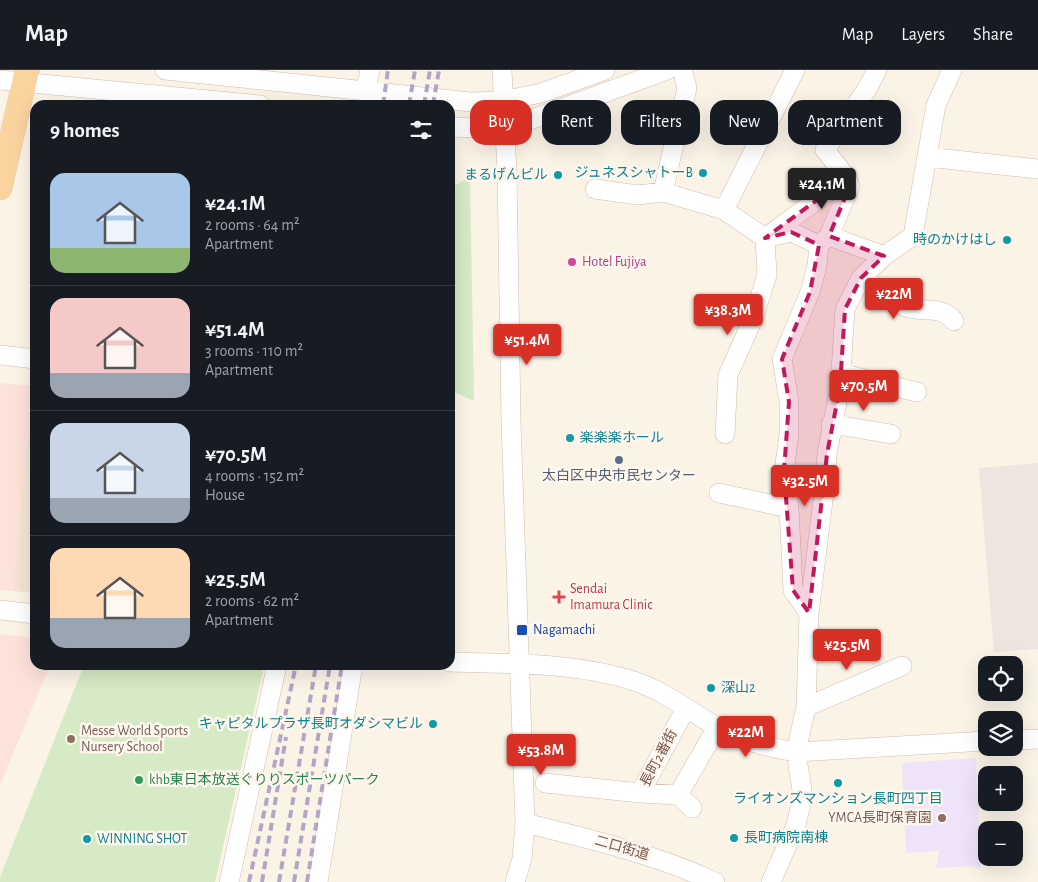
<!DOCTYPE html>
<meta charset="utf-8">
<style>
body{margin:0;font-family:"Alegreya Sans","Noto Sans JP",sans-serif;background:#242831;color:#f1f3f6;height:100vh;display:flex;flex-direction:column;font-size:19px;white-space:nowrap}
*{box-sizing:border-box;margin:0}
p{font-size:16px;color:#9ea1a6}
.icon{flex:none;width:28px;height:28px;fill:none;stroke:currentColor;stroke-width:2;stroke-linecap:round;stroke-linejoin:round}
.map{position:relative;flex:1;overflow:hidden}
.drawer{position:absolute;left:30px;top:30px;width:425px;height:570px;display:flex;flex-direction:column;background:#171b24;border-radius:15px;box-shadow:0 5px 20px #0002}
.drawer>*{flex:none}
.guide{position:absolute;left:470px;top:30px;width:475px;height:45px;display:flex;gap:10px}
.controls{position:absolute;left:978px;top:586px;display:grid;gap:10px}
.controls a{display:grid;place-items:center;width:45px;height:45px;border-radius:10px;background:#171b24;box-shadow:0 5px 20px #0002;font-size:25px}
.price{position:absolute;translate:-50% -42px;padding:0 11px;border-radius:5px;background:#d93025;color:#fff;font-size:16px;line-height:32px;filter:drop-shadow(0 1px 2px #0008)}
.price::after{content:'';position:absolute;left:50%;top:30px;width:15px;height:11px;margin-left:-8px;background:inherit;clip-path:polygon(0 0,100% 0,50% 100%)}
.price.current{background:#222;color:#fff}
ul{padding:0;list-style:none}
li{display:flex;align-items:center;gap:15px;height:125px;padding:0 20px}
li+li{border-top:1px solid #363941}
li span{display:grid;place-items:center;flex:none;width:140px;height:100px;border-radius:15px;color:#555}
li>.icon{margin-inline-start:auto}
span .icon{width:60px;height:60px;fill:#fffc;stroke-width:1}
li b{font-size:21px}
h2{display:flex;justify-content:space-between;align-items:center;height:60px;padding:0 20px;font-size:21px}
.tag{padding:0 18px;border-radius:15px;background:#171b24;box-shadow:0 5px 20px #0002;font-size:18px;line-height:45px}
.tag.current{background:#d93025;color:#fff}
header{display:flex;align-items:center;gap:30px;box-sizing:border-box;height:70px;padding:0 25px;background:#171b24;border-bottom:1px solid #363941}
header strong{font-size:24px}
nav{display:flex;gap:28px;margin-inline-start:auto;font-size:18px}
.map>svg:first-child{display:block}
.residential{fill:#f4e4d5}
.commercial{fill:#fde2da}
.industrial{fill:#ede5e0}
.education{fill:#efe3f9}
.green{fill:#d6eac5}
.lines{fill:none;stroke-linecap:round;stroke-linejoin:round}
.minor-casing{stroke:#d0bcaf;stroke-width:20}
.major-casing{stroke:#dbd3d0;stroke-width:25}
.minor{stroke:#fff;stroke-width:19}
.major{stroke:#fbd39f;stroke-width:24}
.rail{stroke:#b5a4c7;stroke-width:4;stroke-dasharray:8 5;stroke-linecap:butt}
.marked{fill:#c2185b;fill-opacity:0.2;stroke:#c2185b;stroke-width:4;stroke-dasharray:10 6;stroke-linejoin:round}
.culture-dot{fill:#0f9aa8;stroke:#fff7ed;stroke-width:2}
.hotel-dot{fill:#d1479c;stroke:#fff7ed;stroke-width:2}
.service-dot{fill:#5c6f8a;stroke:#fff7ed;stroke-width:2}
.health-dot{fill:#e0444e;stroke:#fff7ed;stroke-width:2}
.transit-dot{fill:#1a4fb4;stroke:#fff7ed;stroke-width:2}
.education-dot{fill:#8d6e63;stroke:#fff7ed;stroke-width:2}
.leisure-dot{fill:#2e9e5b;stroke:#fff7ed;stroke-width:2}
.labels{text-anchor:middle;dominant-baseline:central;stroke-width:5;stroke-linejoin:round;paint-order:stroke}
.culture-label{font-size:14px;fill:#0d838f;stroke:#fff7ed;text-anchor:end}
.hotel-label{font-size:14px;fill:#b23c85;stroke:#fff7ed;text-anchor:start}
.service-label{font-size:14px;fill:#4e5e75;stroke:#fff7ed}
.health-label{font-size:14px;fill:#be3a42;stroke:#fff7ed;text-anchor:start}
.transit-label{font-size:14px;fill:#164399;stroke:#fff7ed;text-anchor:start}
.education-label{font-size:14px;fill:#785e54;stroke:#fff7ed;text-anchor:start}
.street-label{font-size:14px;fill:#76574b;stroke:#fff7ed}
.leisure-label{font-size:14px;fill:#27864d;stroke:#fff7ed;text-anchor:start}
</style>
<header>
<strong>Map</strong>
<nav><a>Map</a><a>Layers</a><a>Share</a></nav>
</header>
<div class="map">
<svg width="1038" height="812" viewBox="0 0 1038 812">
<rect width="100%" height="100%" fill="#fcf3e7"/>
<path class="residential" d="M32,316h3v207l-22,-2z"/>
<path class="commercial" d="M0,313l32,3 -19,205 -13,-1z
M0,564l35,4v27h15l-50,120z"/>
<path class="industrial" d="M1038,393v186l-44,3 -15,-184z"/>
<path class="education" d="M976,688l5,111 -10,-3 -35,2 3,-17 -33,2 -4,-90z"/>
<path class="green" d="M470,107l4,224 -24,-11v-202z
M84,595h174l5,6 -48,211h-215v-5z"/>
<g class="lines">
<g class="minor-casing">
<path id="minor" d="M165,0l306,32 32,-1 38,-8 64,-23
M502,0l5,103 4,248 14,402 -3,36 -7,23
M0,10l260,25
M366,19l4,-19
M450,57l55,2 162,-59
M927,87l111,12
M595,119l43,6 25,-3 61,18 41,28 26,-6 28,13
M663,122l24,-104 -5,-18
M724,140l71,-140
M829,166l55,20
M861,208c15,8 27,21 42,28 17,8 39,-2 51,15
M0,285l35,4
M840,303l77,19
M831,354l60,10
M725,364l3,-59 25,-56 14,-44 -2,-37 82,-60 -22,-28 42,-61 10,-19
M719,423l70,15
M0,540l35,4
M809,543l-16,-23 -4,-82 -5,-37 5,-36v-33l-7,-43 28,-67 7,-26 2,-21 10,-9 21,-50 -3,-8
M450,592c61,2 125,0 184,19 33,11 60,34 90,50 22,11 47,17 72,21l190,-11
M806,637l96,-41
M1014,670l24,-1
M545,713l95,10 40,-74
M640,723l38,2 33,-57
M678,725l14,13
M525,753c65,16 129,31 190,59
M229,812l48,-217
M318,812l35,-217
M771,812l25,-57 5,-21 1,-14 -6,-38 10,-45 3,-94 16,-129 2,-30 13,-67 5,-78 16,-31 23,-22 29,-20 23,-131 16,-35"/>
</g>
<g class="major-casing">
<path id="major" d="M0,118l27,-118"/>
</g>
<use href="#minor" class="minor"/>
<use href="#major" class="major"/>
<path class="rail" d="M383,35l5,-35
M409,35l6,-35
M424,35l6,-35
M433,35l6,-35
M249,812l47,-217
M262,812l24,-145
M279,812l37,-217
M294,812l36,-217
M307,812l35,-217"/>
</g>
<path class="marked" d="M847,108l3,8 -21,50 55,20 -23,22 -16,31 -5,78 -13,67 -18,159 -16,-23 -9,-119 5,-69 -7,-43 28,-67 9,-47 -28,-13 -26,6z"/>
<g class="culture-dot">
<circle cx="703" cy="103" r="5"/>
<circle cx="558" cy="105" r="5"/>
<circle cx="1007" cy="170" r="5"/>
<circle cx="570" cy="368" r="5"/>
<circle cx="711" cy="618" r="5"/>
<circle cx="433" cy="654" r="5"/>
<circle cx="838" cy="713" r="5"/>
<circle cx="734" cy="768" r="5"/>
<circle cx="87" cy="769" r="5"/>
</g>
<circle class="hotel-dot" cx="572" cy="192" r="5"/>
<circle class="service-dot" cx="619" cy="390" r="5"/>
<path class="health-dot" d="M556.5 519.5h5v5h5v5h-5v5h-5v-5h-5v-5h5z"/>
<rect class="transit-dot" x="516" y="554" width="12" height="12" rx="2.5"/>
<g class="education-dot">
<circle cx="71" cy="669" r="5"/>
<circle cx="942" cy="748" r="5"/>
</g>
<circle class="leisure-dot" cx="139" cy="710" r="5"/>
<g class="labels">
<g class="culture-label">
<text x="693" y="103">ジュネスシャトーB</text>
<text x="548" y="105">まるげんビル</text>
<text x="997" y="170">時のかけはし</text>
<text x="580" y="368" text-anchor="start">楽楽楽ホール</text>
<text x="721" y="618" text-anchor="start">深山2</text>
<text x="423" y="654">キャピタルプラザ長町オダシマビル</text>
<text x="838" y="729" text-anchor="middle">ライオンズマンション長町四丁目</text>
<text x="744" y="768" text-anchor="start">長町病院南棟</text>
<text x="97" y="769" text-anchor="start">WINNING SHOT</text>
</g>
<g class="hotel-label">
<text x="582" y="192">Hotel Fujiya</text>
</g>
<g class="service-label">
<text x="619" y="406">太白区中央市民センター</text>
</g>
<g class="health-label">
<text x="570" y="519">Sendai<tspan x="570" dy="16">Imamura Clinic</tspan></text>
</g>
<g class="transit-label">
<text x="533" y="560">Nagamachi</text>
</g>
<g class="education-label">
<text x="81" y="661">Messe World Sports<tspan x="81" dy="16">Nursery School</tspan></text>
<text x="932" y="748" text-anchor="end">YMCA長町保育園</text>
</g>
<g class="street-label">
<text transform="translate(659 688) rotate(-62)">長町2番街</text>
<text transform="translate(622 778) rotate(16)">二口街道</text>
</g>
<g class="leisure-label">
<text x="149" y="710">khb東日本放送ぐりりスポーツパーク</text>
</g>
</g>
</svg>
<div class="controls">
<a><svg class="icon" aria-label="locate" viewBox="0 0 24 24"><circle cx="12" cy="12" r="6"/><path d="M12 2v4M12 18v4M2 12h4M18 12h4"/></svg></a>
<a><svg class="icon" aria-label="layers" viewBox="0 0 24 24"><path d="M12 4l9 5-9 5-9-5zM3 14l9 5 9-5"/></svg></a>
<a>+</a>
<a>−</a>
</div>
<b class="price current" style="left:822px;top:140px">¥24.1M</b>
<b class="price" style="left:894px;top:250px">¥22M</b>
<b class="price" style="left:728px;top:266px">¥38.3M</b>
<b class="price" style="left:527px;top:296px">¥51.4M</b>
<b class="price" style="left:864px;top:342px">¥70.5M</b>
<b class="price" style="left:805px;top:437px">¥32.5M</b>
<b class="price" style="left:847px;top:601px">¥25.5M</b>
<b class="price" style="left:746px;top:688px">¥22M</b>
<b class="price" style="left:541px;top:706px">¥53.8M</b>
<div class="guide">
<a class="tag current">Buy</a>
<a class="tag">Rent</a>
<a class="tag">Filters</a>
<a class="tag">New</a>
<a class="tag">Apartment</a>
</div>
<section class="drawer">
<h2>9 homes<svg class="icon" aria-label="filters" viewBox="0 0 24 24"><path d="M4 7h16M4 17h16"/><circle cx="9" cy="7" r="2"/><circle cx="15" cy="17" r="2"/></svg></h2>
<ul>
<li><span style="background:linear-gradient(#a9c7e8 75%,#8fb573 0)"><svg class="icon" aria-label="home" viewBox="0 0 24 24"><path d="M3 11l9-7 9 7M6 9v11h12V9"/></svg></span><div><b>¥24.1M</b><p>2 rooms · 64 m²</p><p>Apartment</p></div></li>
<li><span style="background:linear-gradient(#f6c9c9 75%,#9aa5b1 0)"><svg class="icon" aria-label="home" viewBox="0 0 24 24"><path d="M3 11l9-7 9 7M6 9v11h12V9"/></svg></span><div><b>¥51.4M</b><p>3 rooms · 110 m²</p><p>Apartment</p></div></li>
<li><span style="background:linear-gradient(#c9d6e8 75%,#9aa5b1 0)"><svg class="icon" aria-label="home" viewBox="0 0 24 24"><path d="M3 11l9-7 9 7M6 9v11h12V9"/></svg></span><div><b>¥70.5M</b><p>4 rooms · 152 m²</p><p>House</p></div></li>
<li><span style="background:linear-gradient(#ffd9b3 70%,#9aa5b1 0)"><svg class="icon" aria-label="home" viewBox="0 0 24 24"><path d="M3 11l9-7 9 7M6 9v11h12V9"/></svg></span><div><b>¥25.5M</b><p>2 rooms · 62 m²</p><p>Apartment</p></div></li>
</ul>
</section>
</div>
